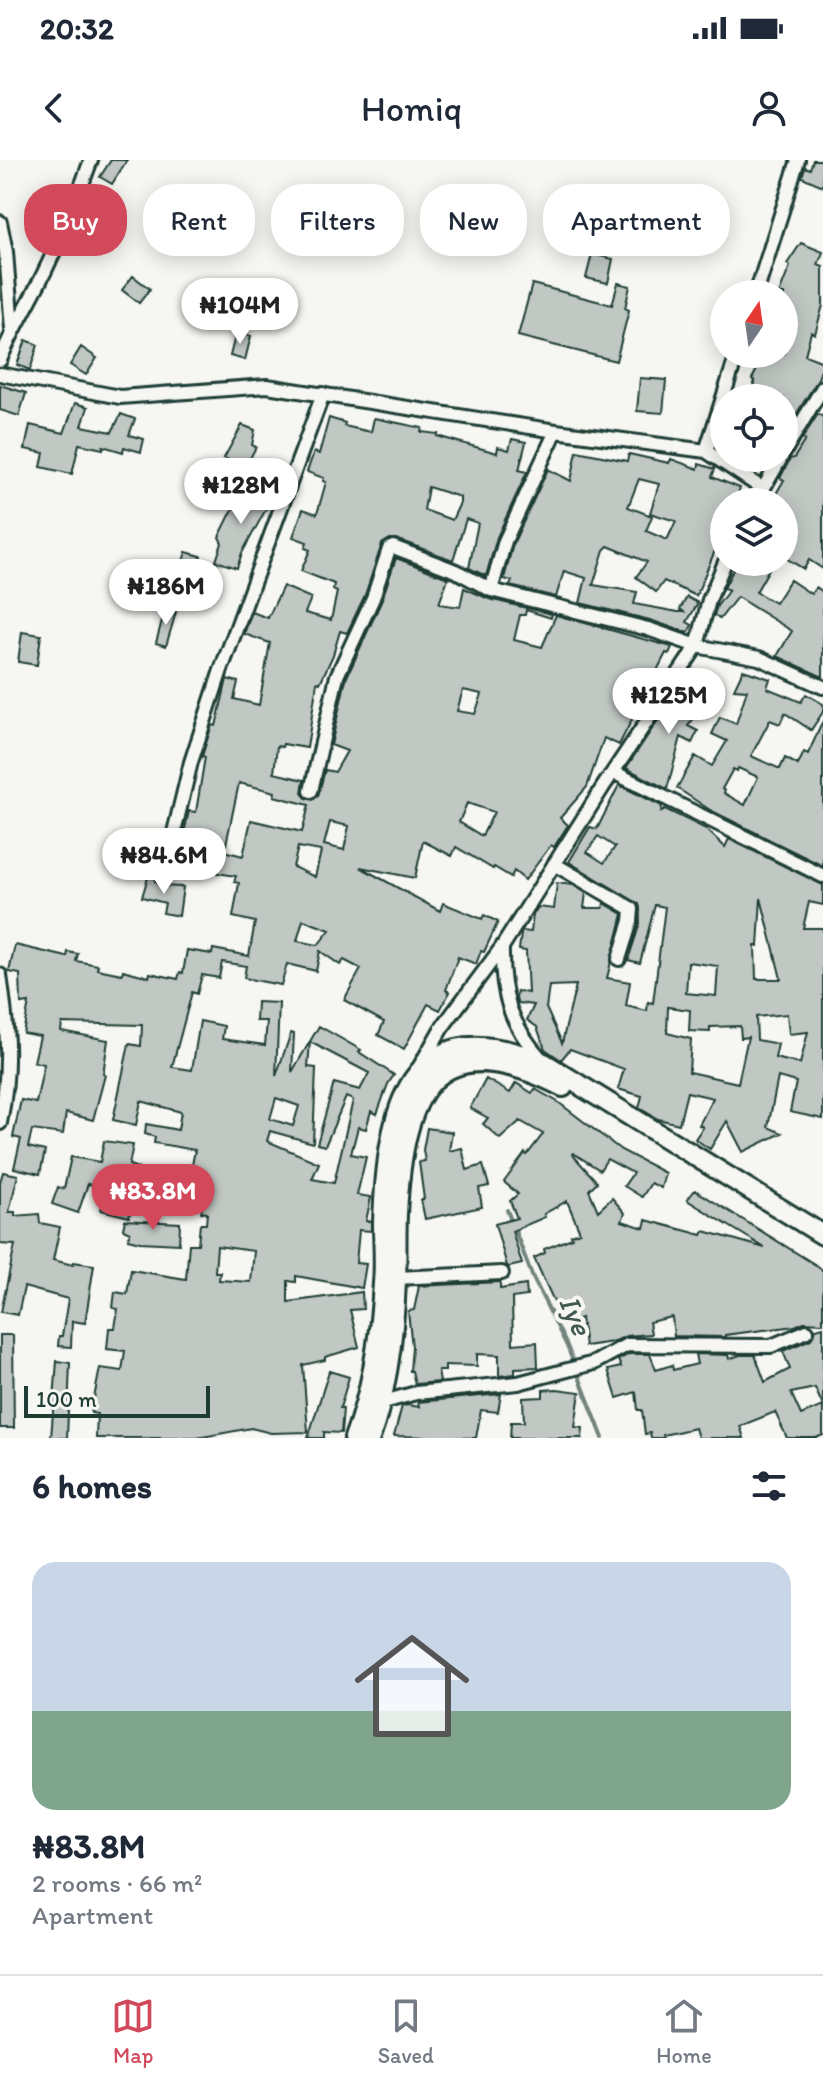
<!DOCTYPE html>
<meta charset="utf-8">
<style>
body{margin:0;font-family:Itim,sans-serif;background:#f6f6f7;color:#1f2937;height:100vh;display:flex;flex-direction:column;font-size:30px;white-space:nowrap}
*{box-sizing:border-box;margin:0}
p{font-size:26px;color:#747a83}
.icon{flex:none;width:44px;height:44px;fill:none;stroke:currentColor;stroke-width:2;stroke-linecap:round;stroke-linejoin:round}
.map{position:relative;height:1278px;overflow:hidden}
.side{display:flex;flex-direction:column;background:#fff;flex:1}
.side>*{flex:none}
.banner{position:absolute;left:24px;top:24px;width:776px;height:72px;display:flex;gap:16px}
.needle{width:52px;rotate:13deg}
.buttons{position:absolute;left:710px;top:120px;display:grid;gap:16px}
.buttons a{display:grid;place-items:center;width:88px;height:88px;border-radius:50%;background:#fff;box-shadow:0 4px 20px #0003;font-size:40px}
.scale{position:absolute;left:24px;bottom:20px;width:186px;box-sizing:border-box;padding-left:8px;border:4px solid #1f3d34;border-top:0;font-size:22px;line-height:28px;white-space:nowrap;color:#1f3d34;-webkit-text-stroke:6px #f6f6f2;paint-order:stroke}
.price{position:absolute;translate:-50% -68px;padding:0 18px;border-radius:28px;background:#fff;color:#222;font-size:26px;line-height:52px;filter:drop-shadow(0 2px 4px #0008)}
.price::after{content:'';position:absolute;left:50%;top:48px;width:24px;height:18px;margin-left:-12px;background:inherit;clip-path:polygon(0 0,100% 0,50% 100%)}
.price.selected{background:#d1495b;color:#fff}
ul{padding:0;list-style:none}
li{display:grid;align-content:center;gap:16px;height:424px;padding:0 32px}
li+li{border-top:2px solid #e0e1e3}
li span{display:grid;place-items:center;height:248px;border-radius:24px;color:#555}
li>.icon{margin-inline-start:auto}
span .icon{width:144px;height:144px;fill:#fffc;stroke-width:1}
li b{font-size:34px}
h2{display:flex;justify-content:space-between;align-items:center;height:96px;padding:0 32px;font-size:34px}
.tag{padding:0 28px;border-radius:32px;background:#fff;box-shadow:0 4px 20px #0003;font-size:28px;line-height:72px}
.tag.selected{background:#d1495b;color:#fff}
.status{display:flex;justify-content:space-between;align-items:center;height:56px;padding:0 40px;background:#fff;direction:ltr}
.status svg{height:22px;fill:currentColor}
header{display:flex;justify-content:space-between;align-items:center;height:104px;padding:0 32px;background:#fff;font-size:36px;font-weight:600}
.tab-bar{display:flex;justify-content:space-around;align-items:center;height:112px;border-top:2px solid #e0e1e3;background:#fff;font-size:22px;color:#747a83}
.tab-bar a{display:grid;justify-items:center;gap:4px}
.tab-bar .selected{color:#d1495b}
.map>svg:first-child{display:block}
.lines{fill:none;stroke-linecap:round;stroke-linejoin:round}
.stream{stroke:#72847d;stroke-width:4}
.building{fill:#c1c8c3;stroke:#1f3d34;stroke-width:2;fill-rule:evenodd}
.minor-casing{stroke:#1f3d34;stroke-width:18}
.highway-casing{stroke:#1f3d34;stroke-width:24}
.minor{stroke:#f6f6f2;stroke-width:12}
.highway{stroke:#f6f6f2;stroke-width:18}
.labels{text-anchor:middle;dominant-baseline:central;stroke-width:8;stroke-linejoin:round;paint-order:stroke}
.water-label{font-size:30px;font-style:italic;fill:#425a52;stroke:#f6f6f2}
</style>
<div class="status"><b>20:32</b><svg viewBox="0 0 49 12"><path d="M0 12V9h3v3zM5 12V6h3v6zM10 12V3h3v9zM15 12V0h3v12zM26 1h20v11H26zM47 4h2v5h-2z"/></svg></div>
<header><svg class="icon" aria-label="back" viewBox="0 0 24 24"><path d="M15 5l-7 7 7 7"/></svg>Homiq<svg class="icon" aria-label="person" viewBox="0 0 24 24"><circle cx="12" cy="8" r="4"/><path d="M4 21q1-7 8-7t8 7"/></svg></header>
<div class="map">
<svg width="823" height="1278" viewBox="0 0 823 1278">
<rect width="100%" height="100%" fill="#f6f6f2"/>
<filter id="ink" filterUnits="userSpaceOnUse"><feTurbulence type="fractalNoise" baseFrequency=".0125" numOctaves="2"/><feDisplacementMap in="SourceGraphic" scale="16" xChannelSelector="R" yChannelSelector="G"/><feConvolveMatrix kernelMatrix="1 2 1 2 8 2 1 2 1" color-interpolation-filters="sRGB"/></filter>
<g filter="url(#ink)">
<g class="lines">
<path class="stream" d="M507,1050l26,68 34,68 36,92"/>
</g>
<path class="building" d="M111,0h16l-15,24 -12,-7z
M813,0h10v26l-21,-9 3,-10 5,2z
M484,36l24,4 -3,13 -4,-1 -3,14 -12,-2 3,-16 -7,-1z
M801,83l22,9 -5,13 5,2v38l-8,29 -4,-2 -6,23 18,7v3l-6,16 -30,48 -3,-3v-28h-36l7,-17 -3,-2 13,-25h19l9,-38 -9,-3v-19h-5l11,-28 -3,-2z
M592,94l21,5 -5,24 -22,-5z
M133,116l17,13 -11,14 -17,-13z
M241,120l12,4 -16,42 -12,-5z
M618,123l12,3 -5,22 4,2 -13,51 -98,-25 14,-52 80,21z
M236,172l15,4 -6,24 -15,-4z
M26,180l12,5 -8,25 -13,-5z
M81,187l16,11 -11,17 -16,-10z
M640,218l26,2 -3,33 -26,-2z
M0,225l26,8 -7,23 -19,-6z
M75,243l13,4 -6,19 30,6 9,-18 14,5 -6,16 15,4 -3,13 -17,-5 -1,5 -20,-6v3l-24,-5 -7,30 -31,-7 3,-14 -19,-4 5,-24 34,8z
M818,254l5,3v152l-14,-9 -5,9 -20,-12v-55l-11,-3 11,-19 -4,-2 10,-19 4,-1 11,-18 -3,-1z
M329,258l16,5 -1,3 27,6 3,-14 48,10 -1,4 17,2 -1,2 60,17 1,-6 11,3 3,-11 14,3 -7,28 8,2 -30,65 -11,39 -17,-8 9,-45 -12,-4 -13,41 -57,-21h-6l-8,5 -17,51 -18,38 -7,-2 -7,24 -13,28 -3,-1 -10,66 -24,-4 -1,3 -5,-1 -3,27 30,7 -2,13 4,5 7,2 5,-4 7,-26 10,2 12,-21 -16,-6 15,-66 35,-77 15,-44 52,20 -9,26 21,3 4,-19 25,11 63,15 -1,4 -25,-8 -1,5h-5l-6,25 28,7 14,-32 116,32 -3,7 -3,-1 -47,92 -15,-7 -17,49 -27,31 8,7 -14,22 -3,-2 -26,35 -11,-9 -3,6 -17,-10 -1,2 -37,-22 -4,9 -29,-15 -8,37 -55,-11 80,44 3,-8 39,16 2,-4 14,7 -14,30 -3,-1 -5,13 -18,-7 -12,33 4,2 -10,18 -12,-6 -24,45 -26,-14 6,-13 -40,-22 17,-31 -17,-9 -4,5 -20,-14 -4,20 -29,-7 -6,21 -37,-7 2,-12 -24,-4 -3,16 -17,-3 -5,19 -5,-2 -20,75 20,3 8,-49 24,5 -2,13 43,6 2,-24h-11l1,-19 22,1 -3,73 15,-43 3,1 -2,38 27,-46 42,24 -2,2 35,23 -6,9 -11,30 -6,-3 -5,18 -8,-2 -7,27 15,3 -9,38 14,2 -5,24h5v10l-12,-1 -3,33 10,1 -4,24 -66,-12v6l-8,-1v21l74,-10 1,17 -13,1 9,37 -34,10v3l-22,5 5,67 -37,1 -20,-5 -54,10h-101l1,-24 -6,-1 9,-45 22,3 3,-20 -18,-2 2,-21h6l3,-19 -5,-1 2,-16 12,2 4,-24 55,9 3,-35h9l2,-20h6l1,-11 -6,-1 1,-4 -21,-4v5l-48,-9 -4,17 -28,-7 5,-22 -18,-4 -10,29 -26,-9 6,-17 6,2 7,-32 29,5 4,-21 29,4 -4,20 9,3 -1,8 51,9 7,-35 -41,-7 1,-6 -10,-3 1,-10 32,6 3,-18 -40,-11 -5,24 -23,-5 16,-76 12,2 1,-21 -80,-2 -1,8 47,9 -5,34 2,1 -12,45 -27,-7 -3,21 -31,-4 -4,17 17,4 -5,23 -26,-6 7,-29 -8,-2 8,-37 15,3 8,-39 -10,-2 6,-26 -17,-3 6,-30 -8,1 -1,-30 -11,-2 6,-27 52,12 1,-5 10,2 -2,7 22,4 -1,4 25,5 1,-4 26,7 1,-4 28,6 2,-7 3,1 4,-23 25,4 1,-5 36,7 6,-34 -22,-5 6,-34 -5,-1 2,-6 -19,-3 3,-23 23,6 8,-36 51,12 7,-27 -35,-9 1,-4 -36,-9 -14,66 -43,-7 7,-31 7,1 9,-55 -3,-1 10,-31 4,1 11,-47 11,3 -4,17 25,6 11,-62 -26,-9 8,-22 16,6 15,-32 28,12 -6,15 26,7 6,-28 -4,-2 1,-6 -33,-13 9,-21 -5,-2 2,-6 -14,-5 10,-28 14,5 9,-32 -3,-1 1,-3 -17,-6 7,-20 5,2zM428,327l32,10v6l-8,17 -28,-10zM463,530l19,4 -7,20 -18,-3zM467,643l27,9 -12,24 -23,-14zM330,662l19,4 -5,24 -20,-5zM298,687l23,4 -6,26 -22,-10zM303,760l27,10 -12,15 -21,-4zM310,882l59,31 -9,17 -26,-7 -17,61 8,2 21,-49 7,3 -19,83 -22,-4 7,-16 -52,-22 3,-10 43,12 3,-75 -8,-1zM276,938l23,8 -6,20 -23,-7zM217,1086l37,5 -3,31 -32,-2 1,-8h-5z
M242,265l13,5 -3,15 4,2 -11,21 -21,-10z
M577,291l50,10 2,-7 40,9 2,-4 27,10 1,-5 16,5 -3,8 28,11 -5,14h-11v27l-28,67 -32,-15 -8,11 -20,-15 11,-15 -39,-16 -4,4 -11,35 44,7 -3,12 44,8h6l-4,-3 7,-12 11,6 -11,19 5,3 -4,8 -38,-13 -70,-17 6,-25 -22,-7 -8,26 -46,-11 2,-5 -8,-2 9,-35 35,-75 23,12zM639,319l20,5 -9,29 26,8 -9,19 -21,-9 6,-15 -24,-9z
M244,327l27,13 -29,53 -5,15 -21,-7 6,-18 -3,-6z
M186,392l15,4 -10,26 -13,-4z
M737,402h36l-17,30 19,11 15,-23 21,14 5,-7 7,5v85l-46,-21 15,-25 -55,-34 -17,22 -6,-4 3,-9 12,-16 -5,-2z
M165,449l11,3 -10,34 -10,-3z
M22,472l19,3 -4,30 -19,-3z
M743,510l27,9 -3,9 34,14 5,-8 17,10v8l-12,18 -26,-17 -5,11 -10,-4 -19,36 29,13 5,-11 13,7 6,-13 4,2 15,-33v145l-113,-56 -33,-22 18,-32 17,10 15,-25 -15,-7 8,-17 16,7 11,-34 -13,-1zM738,608l20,9 -13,28 -21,-12 1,-2 -3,-2 11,-20 4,2z
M690,521l21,15 -23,30 10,5 -6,12 -11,-6 -14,52 -41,-21 53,-79 4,5z
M619,625l43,21 -1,6 4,-3 41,20 19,18 4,-8 94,46v20l-14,-3 -6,26h20v191l-33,-7 6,-30 -18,-5 -10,50 14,6 -39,19 -16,-31 -17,28 -15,-10 8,-12 -4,-2 14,-27 -26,-6 -8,32 -21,-5 -19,-11 3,-12 -24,-7 6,-20 -54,-20 -9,11 -16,-11 -8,-22 -10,-7 7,-15 -16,-2 -2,-5 1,-7 11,2 -2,-42 -7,-1 2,-16 1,-3 9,1 2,-17 5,-8 16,2 3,-26 16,2 13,8 -2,15h19l1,-5 19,11 -16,64 23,4 -4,24 21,5 1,-9 5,1 12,-96 -10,-2 -15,58 -12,-3 12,-37 -1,-19 -70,-42 21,-35 7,2zM598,676l17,11 -11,16 -17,-11zM761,738l12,48 8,33h-25l-1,-33h3zM688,802l30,4 -2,30 -30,-3zM576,825l-14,58 -16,-35 3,-22zM668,847l22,3 -1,21 21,1v-5l30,-1 1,12 7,-1 -10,46 -49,-11 2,-33 -24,-6zM787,854l2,20 19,-2 -8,32 -25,-6 3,-14 -21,-4 -1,-23z
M149,714l5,1 1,6 5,5 23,1 -4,29 -16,-3 2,-10 -23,-6z
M486,919l24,14 6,-10 16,10 3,-4 23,13 63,48 44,23 -4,15 -10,-5 -9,14 -18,-11 9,-13 -26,-14 -7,11 -27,-17 -1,1 25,28 -8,8 9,21 14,-13 13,15 -3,8 22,7 2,-8 56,15 2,-4 61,17 -78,-48 8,-10 124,77 4,4v52l-19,-1 -9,4 -70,9v2l-51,-1 -2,-19 -23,5 2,12 -25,2 -13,6 -28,4 -4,-28 -10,4 -5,-17 -9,3 -23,-50 11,-5 -1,-4 28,-11 -1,-3 9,-3 -13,-31 -23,13 1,3 -33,14 10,33 -13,3 -2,-1 -12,-42 22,-6 -7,-17 8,-7 -14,-12 21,-29 2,2 16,-21 -23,-13 -20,18 -17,-15 5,-6 -18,-10z
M427,968l25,4 -3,19 13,-3 5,22 16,-5 6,21 -10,2 3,19 -57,12 -4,-19 3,-1 -5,-37 6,-1 -2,-11z
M3,1012l15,3 -9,37h6v4l24,-2 1,9 20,4 -7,33 20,5v-3l21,3 -9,58 -13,-2 -1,26 -13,-1 1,-10h3l6,-37 -44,-12 -6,28 -17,-3 14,-67 -15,-1v-62z
M125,1060l55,3 -1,21 -39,-2 -12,-3 2,-7 -7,-3z
M500,1122v7l26,-4 1,11 -15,2 1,46 24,-2 1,25 -23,1v6l-16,2v-21l-22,-1v12l-32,-1v6h-7l2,11 -25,2 -3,-13h-2l2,-24 -4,-36 6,-1 5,-24z
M823,1167v108l-7,3h-29l-12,-26 -35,14 4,12h-46l-3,-10 -32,7 1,3h-13l-1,-5 -5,1 -3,-24h-4l-2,-18 -19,6 -9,-28 13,-3 -3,-7 11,-6h21l6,16 16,-5 1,5 24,-6 -2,-10 33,1 1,4 11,-4h15l10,27 25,-13 -7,-18 28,-12 5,-10zM815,1228l8,18 -22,9 -10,-22z
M0,1175h13l1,93h-14z
M57,1201l13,2 -3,75h-16z
M329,1211l20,6 -9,31h3l-2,25 -17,-1v6h-16z
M557,1229l23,3 -5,35 8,1 -1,10h-72l1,-16h13l-1,-24 20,-1v-7z
M501,1234l-3,18 -17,-2 -5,28 -82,-2 8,-30 6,-1 11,2 -1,-5z"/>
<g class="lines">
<g class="minor-casing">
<path id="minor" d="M0,62l6,30 6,77
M756,134l42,-134
M0,200c9,-22 20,-41 31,-62 24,-44 43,-91 60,-138
M0,214l120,23 147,-11 289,45 150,20 57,38 -7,13
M706,291l31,-97
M784,292l39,-65
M763,329l18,-31
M491,430l14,-49 51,-110
M613,612l210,104
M311,631l26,-115 36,-78 16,-49 4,-2 63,24 35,19 157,39 49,17 62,12 64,29
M554,704l78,45 -1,12 -12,38
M163,718l28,-116 30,-92 102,-276
M502,787c-1,47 8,78 40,113
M0,815c8,56 11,92 0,148
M420,906l21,-37 61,-82 101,-160 94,-141 12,-46 16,-38
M396,1118l106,-5
M380,1243l36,-10 102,-10 76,-20 33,-18 144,1 36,-15"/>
</g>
<g class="highway-casing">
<path id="highway" d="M354,1278c19,-50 26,-102 29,-155 2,-20 0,-41 0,-61 4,-110 23,-217 161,-159l279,172
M370,1278c18,-50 24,-105 26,-157 1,-22 0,-45 1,-67 6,-121 36,-193 166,-127"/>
</g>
<use href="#minor" class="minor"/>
<use href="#highway" class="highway"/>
</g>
</g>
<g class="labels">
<g class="water-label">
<text transform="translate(576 1155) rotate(67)">Iye</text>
</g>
</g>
</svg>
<div class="buttons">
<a><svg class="needle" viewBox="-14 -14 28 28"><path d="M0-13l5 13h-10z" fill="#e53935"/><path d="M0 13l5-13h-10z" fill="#747a83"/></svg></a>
<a><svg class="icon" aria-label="locate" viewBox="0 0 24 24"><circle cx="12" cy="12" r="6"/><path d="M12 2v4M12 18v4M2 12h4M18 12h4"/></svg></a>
<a><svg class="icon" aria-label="layers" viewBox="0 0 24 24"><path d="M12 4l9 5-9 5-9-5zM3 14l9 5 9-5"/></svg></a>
</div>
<div class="scale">100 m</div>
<b class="price" style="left:240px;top:186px">₦104M</b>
<b class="price" style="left:241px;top:366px">₦128M</b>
<b class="price" style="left:166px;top:467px">₦186M</b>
<b class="price" style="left:669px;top:576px">₦125M</b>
<b class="price" style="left:164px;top:736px">₦84.6M</b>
<b class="price selected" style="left:153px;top:1072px">₦83.8M</b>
<div class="banner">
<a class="tag selected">Buy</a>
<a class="tag">Rent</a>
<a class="tag">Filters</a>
<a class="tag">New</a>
<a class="tag">Apartment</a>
</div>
</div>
<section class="side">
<h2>6 homes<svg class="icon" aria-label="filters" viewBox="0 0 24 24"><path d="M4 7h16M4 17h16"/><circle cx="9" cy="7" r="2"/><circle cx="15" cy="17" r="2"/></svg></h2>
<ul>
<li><span style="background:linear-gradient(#c9d6e8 60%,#7fa58c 0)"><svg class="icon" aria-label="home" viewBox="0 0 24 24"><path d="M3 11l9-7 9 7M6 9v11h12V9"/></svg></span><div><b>₦83.8M</b><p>2 rooms · 66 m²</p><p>Apartment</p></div></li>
</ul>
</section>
<nav class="tab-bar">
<a class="selected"><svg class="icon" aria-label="map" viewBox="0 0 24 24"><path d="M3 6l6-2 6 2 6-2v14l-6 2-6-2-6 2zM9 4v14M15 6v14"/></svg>Map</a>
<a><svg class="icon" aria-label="saved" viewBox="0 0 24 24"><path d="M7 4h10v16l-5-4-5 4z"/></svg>Saved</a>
<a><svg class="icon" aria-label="home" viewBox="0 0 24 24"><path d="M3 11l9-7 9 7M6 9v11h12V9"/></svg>Home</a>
</nav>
